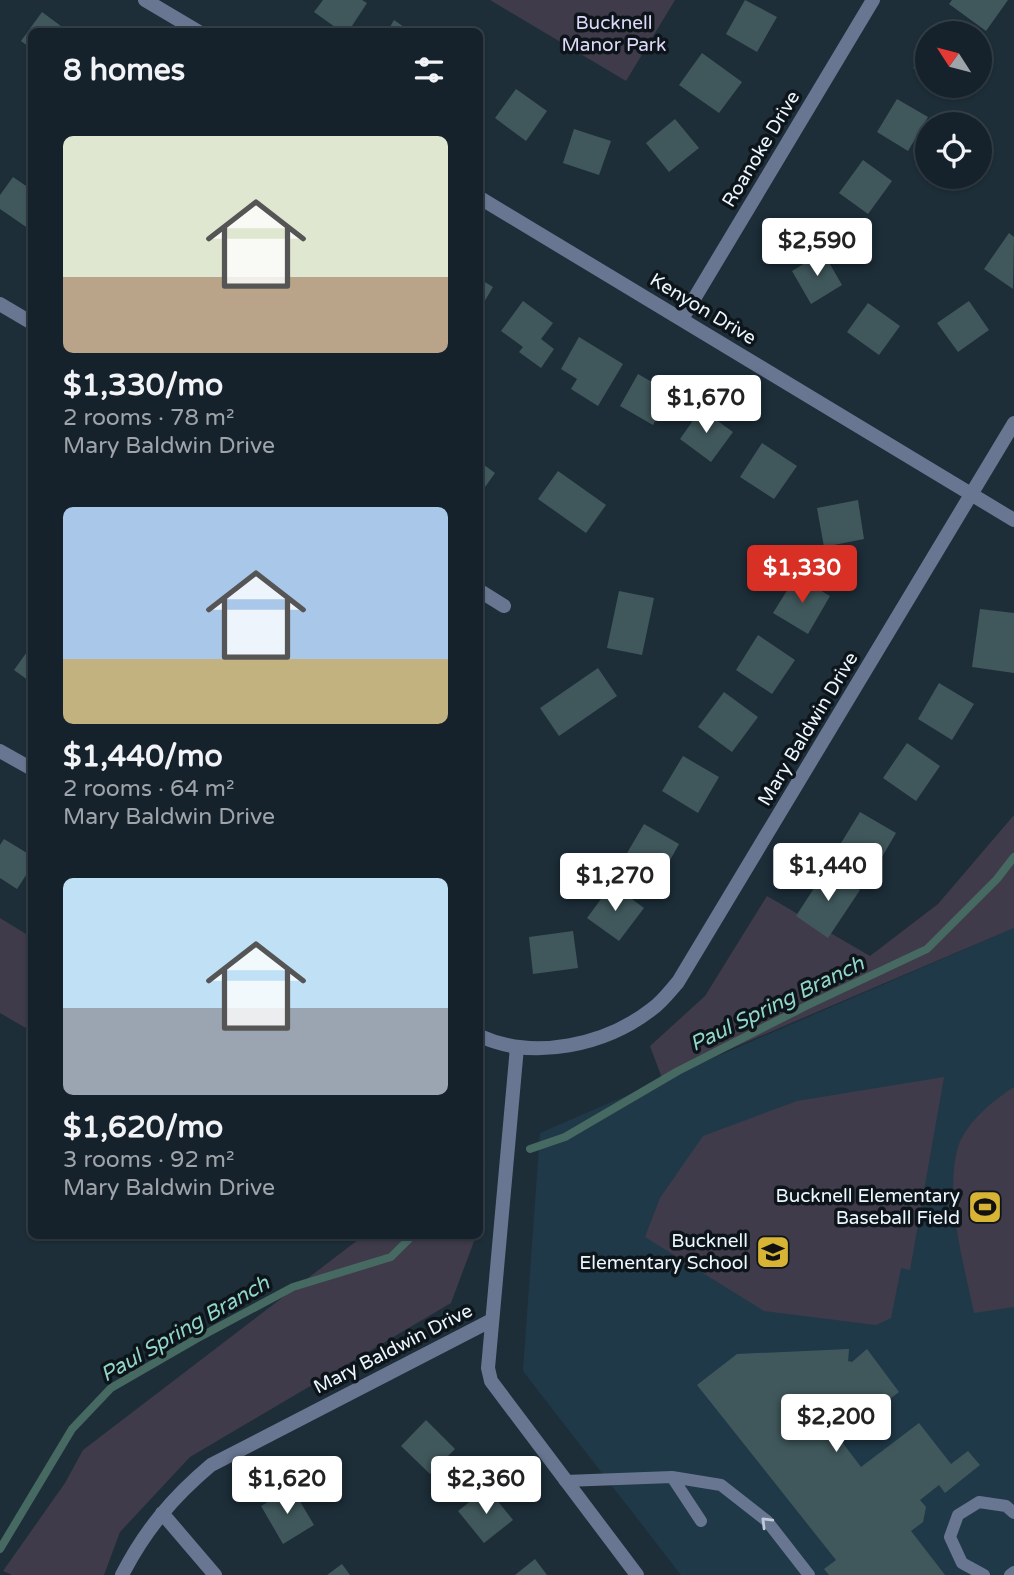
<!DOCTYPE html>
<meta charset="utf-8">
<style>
body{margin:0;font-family:"Varela Round",sans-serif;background:#1f2a33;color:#f1f3f6;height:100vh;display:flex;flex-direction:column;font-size:26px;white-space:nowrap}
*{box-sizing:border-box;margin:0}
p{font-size:23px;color:#9ea4a9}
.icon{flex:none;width:38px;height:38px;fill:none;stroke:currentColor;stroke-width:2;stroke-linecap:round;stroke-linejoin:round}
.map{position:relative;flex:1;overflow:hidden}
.drawer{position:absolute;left:28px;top:28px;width:455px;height:1211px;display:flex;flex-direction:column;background:#16222b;border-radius:10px;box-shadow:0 2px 5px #0004,0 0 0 2px #353f47}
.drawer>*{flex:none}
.needle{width:46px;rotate:306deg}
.buttons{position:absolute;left:915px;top:21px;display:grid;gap:14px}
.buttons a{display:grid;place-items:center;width:77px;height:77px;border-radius:50%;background:#16222b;box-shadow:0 2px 5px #0004,0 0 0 2px #353f47;font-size:35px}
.price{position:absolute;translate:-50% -60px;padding:0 16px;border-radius:7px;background:#fff;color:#222;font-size:23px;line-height:46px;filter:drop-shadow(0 2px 4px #0008)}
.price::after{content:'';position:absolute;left:50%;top:42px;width:21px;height:16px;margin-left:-10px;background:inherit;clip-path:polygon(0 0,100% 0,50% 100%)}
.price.current{background:#d93025;color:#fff}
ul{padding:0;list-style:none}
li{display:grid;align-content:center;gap:14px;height:371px;padding:0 35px}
li span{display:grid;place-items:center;height:217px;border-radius:10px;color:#555}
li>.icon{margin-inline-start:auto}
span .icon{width:126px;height:126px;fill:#fffc;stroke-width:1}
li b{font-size:30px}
h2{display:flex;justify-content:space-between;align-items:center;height:84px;padding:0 35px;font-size:30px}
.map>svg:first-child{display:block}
.built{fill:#203948}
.green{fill:#3f3b4a}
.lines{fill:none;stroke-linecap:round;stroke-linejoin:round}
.stream{stroke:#466a62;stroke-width:8}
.building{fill:#40585c}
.lane{stroke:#697692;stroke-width:12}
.street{stroke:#697692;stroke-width:14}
.oneway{stroke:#bec9d8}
.labels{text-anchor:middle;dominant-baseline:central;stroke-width:7;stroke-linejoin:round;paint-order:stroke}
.park-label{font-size:19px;fill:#dfd9f9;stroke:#0e151a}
.street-label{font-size:19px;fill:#ebf6fe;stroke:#0e151a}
.poi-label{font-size:19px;fill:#ebf6fe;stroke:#0e151a;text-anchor:end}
.water-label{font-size:21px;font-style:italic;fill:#92d7c9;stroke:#0e151a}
</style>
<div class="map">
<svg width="1014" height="1575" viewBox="0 0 1014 1575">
<rect width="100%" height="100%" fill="#1d2e39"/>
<path class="built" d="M1014,928v647h-333l-158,-204 17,-238z"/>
<path class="green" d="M490,0h185l-49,81z
M1014,815v113l-352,150 -12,-32 55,-50 62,-100 103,60 68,-52z
M0,918l31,19v94l-31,-18z
M944,1077l-34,193 -9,-2 -10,50 -15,7 -112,-14 -119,-74 15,-39 43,-62 94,-35z
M1014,1087v220l-40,6c-10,-49 -29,-113 -17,-162 6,-26 35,-50 57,-64z
M480,1101l5,8 -5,116z
M363,1236h113l-25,67 -261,154 -70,75 -16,43h-92l-9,-4 62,-88 18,-33z"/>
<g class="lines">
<path class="stream" d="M530,1149l35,-12 113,-66 128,-65 121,-57 70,-70 17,-22
M480,1167l1,-1
M0,1549l72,-120 39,-41 85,-49 97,-52 98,-30 21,-21"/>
</g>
<path class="building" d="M323,0h39l5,3 -19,29h-6l-28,-20z
M745,0l32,17 -20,35 -31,-18z
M952,0h56l-22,31 -37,-27z
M42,12l27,20h-37v17l-11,-8z
M394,20l17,12h-24z
M928,44v33l-15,-9z
M702,53l40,29 -23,31 -40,-28z
M516,89l31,22 -21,30 -31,-23z
M897,99l31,18 -20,34 -31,-19z
M675,119l24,29 -30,24 -23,-29z
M574,129l37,12 -12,34 -36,-12z
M863,160l29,21 -24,33 -29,-21z
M13,177l19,13v41l-32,-22v-14z
M1009,233l5,4 -1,52 -29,-20z
M823,252l19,33 -31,19 -19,-33z
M480,279l13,8 -13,22z
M523,301l30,22 -12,16 13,10 -13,19 -22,-16 4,-5 -22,-16z
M969,301l20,29 -31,22 -21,-29z
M868,303l32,23 -21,29 -32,-23z
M579,337l44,27 -25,42 -27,-17 6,-10 -16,-10z
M638,374l33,19 -18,32 -33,-19z
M701,409l32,23 -22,30 -31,-23z
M762,443l35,23 -23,33 -34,-22z
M480,462l15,11 -15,21z
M558,471l48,34 -20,28 -48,-34z
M858,500l6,39 -40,8 -7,-39z
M796,576l34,20 -22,38 -35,-21z
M619,591l35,7 -12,57 -35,-7z
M980,609l34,4v60l-42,-6z
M758,635l37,25 -23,34 -36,-24z
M32,645v38l-18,-13z
M598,668l19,28 -58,40 -19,-28z
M939,683l35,21 -22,36 -34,-21z
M724,692l34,25 -26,35 -34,-25z
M907,743l33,23 -24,35 -33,-23z
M683,756l36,21 -21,36 -36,-22z
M860,812l36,21 -21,36 -37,-21z
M644,824l35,20 -20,36 -36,-20z
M4,839l28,17v10l-15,23 -17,-11v-33z
M827,868l33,22 -32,48 -32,-22z
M612,884l32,24 -25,33 -32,-23z
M573,931l5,37 -45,6 -4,-37z
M849,1349l-1,12 4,1 15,-13 32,43 -60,46 22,29 58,-44 32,41 17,-13 12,14 -35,28 -6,-8 -19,15 6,7 -3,15 -12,9 34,44h-116l-5,-6 12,-9 -139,-175 40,-31z
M426,1420l29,29 -25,25 -29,-28z
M292,1488l22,37 -31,19 -22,-38z
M487,1488l26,32 -29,23 -26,-32z
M535,1559l12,16h-32z
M342,1564l8,11h-23z"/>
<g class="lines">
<path class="lane" d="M672,1477l29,44
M565,1481l107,-4 49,8 46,36 42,54
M984,1575l-22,-12 -12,-26 8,-22 21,-13 27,4 8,7
M1010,1575l4,-3"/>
<path class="street" d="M145,0l54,32
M480,198l534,322
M0,304l32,19
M682,319l191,-319
M480,591l24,15
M0,751l32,18
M480,1036c54,25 126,9 172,-27 10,-7 18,-18 26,-27l336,-559
M517,1047l-29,321 3,13 146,194
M162,1513l53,62
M122,1575c23,-45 51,-78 89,-110l281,-145"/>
</g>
<defs><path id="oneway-chevron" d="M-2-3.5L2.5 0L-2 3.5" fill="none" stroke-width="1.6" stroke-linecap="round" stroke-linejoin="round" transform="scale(1.75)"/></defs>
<use class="oneway" href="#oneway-chevron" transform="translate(766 1522) rotate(-135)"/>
<defs>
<g id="stadium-square" transform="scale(1.75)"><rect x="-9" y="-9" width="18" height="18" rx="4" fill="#d7b434" stroke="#0e151a"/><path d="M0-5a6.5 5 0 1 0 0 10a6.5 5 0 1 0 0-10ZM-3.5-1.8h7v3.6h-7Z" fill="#111"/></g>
<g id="school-square" transform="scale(1.75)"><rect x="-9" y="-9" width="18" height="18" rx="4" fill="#d7b434" stroke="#0e151a"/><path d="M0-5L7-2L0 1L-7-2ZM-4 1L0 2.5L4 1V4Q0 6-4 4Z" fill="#111"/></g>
</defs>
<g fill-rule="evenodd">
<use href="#stadium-square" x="985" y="1207"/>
<use href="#school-square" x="773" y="1252"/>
</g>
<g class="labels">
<g class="park-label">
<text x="614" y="23">Bucknell<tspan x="614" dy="22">Manor Park</tspan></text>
</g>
<g class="street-label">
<text transform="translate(761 149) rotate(-59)">Roanoke Drive</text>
<text transform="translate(703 309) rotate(31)">Kenyon Drive</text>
<text transform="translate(808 729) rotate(-59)">Mary Baldwin Drive</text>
<text transform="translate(393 1349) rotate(-27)">Mary Baldwin Drive</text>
</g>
<g class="poi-label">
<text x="960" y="1196">Bucknell Elementary<tspan x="960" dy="22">Baseball Field</tspan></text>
<text x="748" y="1241">Bucknell<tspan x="748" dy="22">Elementary School</tspan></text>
</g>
<g class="water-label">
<text transform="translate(777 1004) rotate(-26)">Paul Spring Branch</text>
<text transform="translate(185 1329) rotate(-30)">Paul Spring Branch</text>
</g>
</g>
</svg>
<div class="buttons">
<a><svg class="needle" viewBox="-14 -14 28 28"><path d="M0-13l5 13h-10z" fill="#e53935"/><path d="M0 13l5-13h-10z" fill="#9ea4a9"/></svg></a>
<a><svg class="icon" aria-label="locate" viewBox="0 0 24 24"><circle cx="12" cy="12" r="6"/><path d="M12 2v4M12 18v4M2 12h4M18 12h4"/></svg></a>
</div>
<b class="price" style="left:817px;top:278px">$2,590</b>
<b class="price" style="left:706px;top:435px">$1,670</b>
<b class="price current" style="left:802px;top:605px">$1,330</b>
<b class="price" style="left:828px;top:903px">$1,440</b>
<b class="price" style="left:615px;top:913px">$1,270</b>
<b class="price" style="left:836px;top:1454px">$2,200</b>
<b class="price" style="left:287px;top:1516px">$1,620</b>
<b class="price" style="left:486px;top:1516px">$2,360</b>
<section class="drawer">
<h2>8 homes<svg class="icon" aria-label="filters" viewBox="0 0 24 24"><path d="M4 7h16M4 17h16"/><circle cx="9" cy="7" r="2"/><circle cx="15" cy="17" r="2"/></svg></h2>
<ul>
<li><span style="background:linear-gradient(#dfe7d0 65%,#b9a48a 0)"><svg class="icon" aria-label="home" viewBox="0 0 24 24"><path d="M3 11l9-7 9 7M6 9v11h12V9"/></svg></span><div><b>$1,330/mo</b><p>2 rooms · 78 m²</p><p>Mary Baldwin Drive</p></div></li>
<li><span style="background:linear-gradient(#a9c7e8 70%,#c2b280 0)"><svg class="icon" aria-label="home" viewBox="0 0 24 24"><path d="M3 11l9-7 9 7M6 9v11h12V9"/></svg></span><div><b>$1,440/mo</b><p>2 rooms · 64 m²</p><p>Mary Baldwin Drive</p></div></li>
<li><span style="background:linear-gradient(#bfe0f5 60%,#9aa5b1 0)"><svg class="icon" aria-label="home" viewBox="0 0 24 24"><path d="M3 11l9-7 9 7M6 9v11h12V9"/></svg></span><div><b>$1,620/mo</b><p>3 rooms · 92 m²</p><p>Mary Baldwin Drive</p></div></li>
</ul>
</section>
</div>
